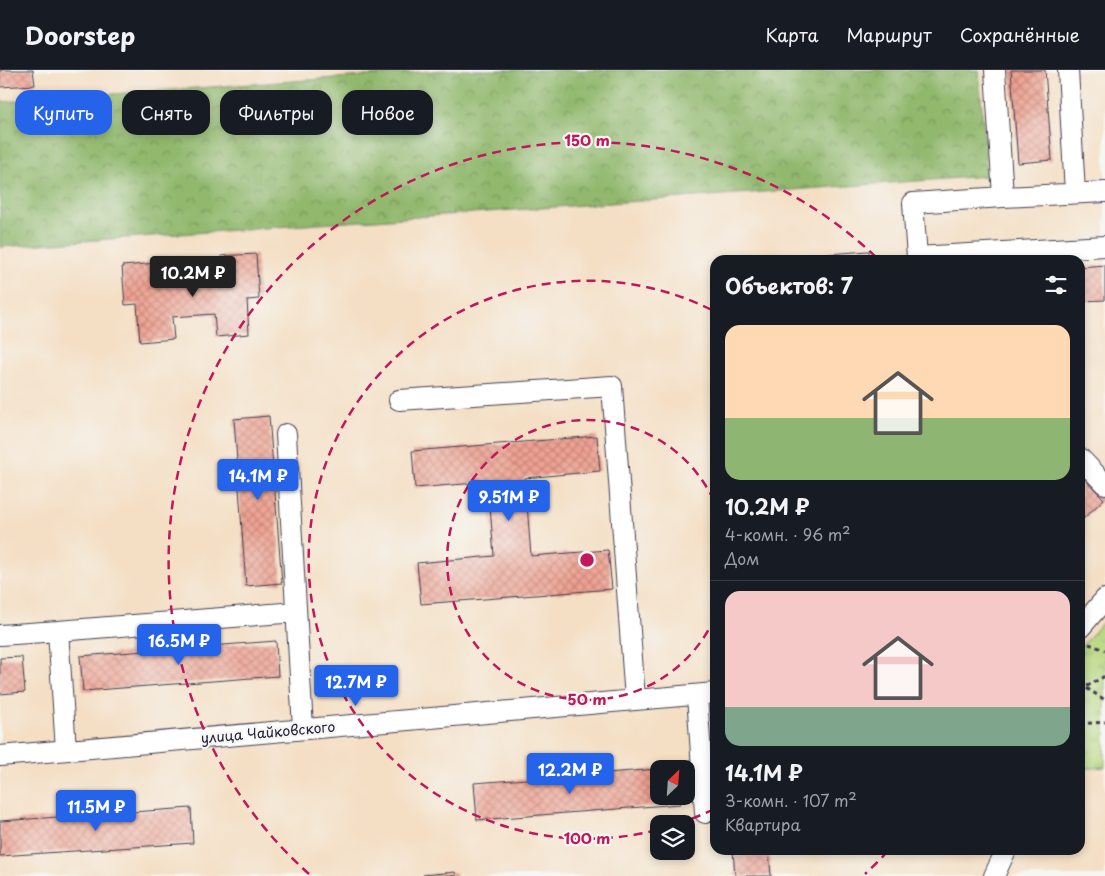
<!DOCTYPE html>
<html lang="ru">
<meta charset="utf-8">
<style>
body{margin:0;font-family:"Playpen Sans",sans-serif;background:#242831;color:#f1f3f6;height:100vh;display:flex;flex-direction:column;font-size:19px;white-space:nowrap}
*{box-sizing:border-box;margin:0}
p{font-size:16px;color:#9ea1a6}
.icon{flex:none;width:28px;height:28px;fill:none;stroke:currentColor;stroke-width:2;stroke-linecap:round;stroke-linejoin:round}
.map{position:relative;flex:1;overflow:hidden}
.sheet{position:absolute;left:710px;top:185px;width:375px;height:600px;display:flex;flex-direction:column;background:#171b24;border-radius:15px;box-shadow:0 2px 8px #0003}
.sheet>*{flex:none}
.top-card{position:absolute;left:15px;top:20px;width:475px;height:45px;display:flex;gap:10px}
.needle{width:32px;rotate:25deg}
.tools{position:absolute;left:650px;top:690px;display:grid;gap:10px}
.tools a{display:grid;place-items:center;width:45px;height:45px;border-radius:10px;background:#171b24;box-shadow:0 2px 8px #0003;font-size:25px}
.price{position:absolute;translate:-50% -42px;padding:0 11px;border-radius:5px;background:#2563eb;color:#fff;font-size:16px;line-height:32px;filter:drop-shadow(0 1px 2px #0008)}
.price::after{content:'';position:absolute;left:50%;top:30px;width:15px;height:11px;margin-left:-8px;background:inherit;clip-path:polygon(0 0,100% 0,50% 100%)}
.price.on{background:#222;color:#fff}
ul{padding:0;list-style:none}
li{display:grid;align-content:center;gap:10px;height:265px;padding:0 15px}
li+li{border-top:1px solid #363941}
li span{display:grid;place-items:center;height:155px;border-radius:15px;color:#555}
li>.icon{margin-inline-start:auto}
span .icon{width:90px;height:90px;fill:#fffc;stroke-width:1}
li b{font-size:21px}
h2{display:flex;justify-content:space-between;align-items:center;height:60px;padding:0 15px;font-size:21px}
.tag{padding:0 18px;border-radius:15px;background:#171b24;box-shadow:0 2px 8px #0003;font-size:18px;line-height:45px}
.tag.on{background:#2563eb;color:#fff}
header{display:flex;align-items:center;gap:30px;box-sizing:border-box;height:70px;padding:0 25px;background:#171b24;border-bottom:1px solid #363941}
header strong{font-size:24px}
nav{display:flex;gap:28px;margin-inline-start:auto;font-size:18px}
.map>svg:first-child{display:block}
.forest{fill:url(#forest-crowns);stroke:#5a6d54}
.park{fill:url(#park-tufts);stroke:#6c7c5c}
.building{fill:url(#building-cross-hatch)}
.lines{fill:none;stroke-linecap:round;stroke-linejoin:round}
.minor-casing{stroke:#423e50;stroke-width:22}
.path{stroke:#423e50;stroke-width:3;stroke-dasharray:4 4;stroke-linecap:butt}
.minor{stroke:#fff;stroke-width:20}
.ring{fill:none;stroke:#c2185b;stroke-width:2.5;stroke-dasharray:9 6}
.labels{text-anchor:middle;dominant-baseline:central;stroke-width:4.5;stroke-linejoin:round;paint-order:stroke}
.street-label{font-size:14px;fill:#22223b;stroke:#f6f6f2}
.centre{fill:#c2185b;stroke:#f6f6f2;stroke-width:2.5}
.ring-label{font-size:15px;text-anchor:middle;font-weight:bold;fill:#c2185b;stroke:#f6f6f2;stroke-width:4.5;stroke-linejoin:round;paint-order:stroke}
</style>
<header>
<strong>Doorstep</strong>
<nav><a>Карта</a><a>Маршрут</a><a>Сохранённые</a></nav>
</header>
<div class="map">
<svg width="1105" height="806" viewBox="0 0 1105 806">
<defs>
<pattern id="forest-crowns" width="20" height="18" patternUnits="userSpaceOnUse" patternTransform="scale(1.25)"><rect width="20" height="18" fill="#91b86d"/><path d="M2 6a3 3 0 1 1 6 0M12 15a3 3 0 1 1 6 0" fill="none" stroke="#76955b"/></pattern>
<pattern id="park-tufts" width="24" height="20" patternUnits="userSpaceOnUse" patternTransform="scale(1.25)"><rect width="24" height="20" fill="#b7d77e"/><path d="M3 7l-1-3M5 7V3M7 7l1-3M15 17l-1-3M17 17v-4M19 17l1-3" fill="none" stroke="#9db86e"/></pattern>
<pattern id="building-cross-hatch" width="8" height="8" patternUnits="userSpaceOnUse" patternTransform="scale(1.25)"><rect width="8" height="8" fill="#efa292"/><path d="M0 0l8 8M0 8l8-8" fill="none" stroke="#c18478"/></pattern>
</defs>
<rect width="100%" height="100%" fill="#f6f6f2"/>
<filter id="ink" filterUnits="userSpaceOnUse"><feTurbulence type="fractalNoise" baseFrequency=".02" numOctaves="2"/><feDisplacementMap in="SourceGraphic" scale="10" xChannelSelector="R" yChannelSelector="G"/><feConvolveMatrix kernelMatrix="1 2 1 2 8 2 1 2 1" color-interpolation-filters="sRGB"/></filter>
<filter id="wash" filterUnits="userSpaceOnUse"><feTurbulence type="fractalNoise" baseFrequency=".0096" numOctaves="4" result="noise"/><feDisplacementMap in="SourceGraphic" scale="20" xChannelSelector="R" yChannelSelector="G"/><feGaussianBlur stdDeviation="1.12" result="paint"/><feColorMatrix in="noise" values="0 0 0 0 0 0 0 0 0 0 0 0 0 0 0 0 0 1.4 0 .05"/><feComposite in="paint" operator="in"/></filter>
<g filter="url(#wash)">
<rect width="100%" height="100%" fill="#f4dfc5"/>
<path class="forest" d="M447,0h532l8,106 -987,71v-145z"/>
<path class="park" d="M1105,550v147l-25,2v-121z"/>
<g id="blocks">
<path class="building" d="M0,0h33l2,15 -35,2z
M1011,0h34l7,90 -34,3z
M869,181l1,9h-111v-1z
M256,184l3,45 -12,1 2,34 -33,3 -2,-23 -42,3 2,22 -34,3 -3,-38 -12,1 -3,-39 35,-3 1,19 65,-5 -2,-21z
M1105,195v35l-25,1v-34z
M269,346l13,167 -36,3 -12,-167z
M597,366l3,35 -75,7 6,78 77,-6 4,39 -191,15 -4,-41 77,-7 -6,-74 -73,6 -3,-37z
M1080,404l24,25 -24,23z
M276,571l2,35 -195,15 -3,-35z
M22,587l3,35 -25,2v-36z
M659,699v27h20l1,8 -203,16 -3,-37z
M191,738l2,35 -193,13v-35z
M733,780h36l2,26h-36z
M455,802l1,4h-33v-1z"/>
</g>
</g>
<g filter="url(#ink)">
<use href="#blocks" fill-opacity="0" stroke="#423e50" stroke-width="1"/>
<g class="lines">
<g class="minor-casing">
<path id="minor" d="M995,0l8,127 -90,6 4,54 188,-11
M1068,0l7,123
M1003,127l102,-5
M399,330l213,-14 23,313
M286,364l17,295
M1080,388l25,26
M1080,558l25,-29
M58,561l238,-19
M0,565l58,-4 8,119
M697,625l8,118
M0,686l715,-63
M994,806l12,-26"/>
</g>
<path class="path" d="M1089,574l16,6
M1080,614l25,16
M1080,620l25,-14
M1080,654l25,-2"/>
<use href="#minor" class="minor"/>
</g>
</g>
<g class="ring">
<path d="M715 547A140 140 0 1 1 715 433"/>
<path d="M714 739A279 279 0 0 1 680 753M657 760A279 279 0 1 1 714 241"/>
<path d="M888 781A419 419 0 0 1 865 804M309 804A419 419 0 1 1 878 189"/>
</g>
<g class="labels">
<g class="street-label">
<text transform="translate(268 662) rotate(-5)">улица Чайковского</text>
</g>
</g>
<circle cx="587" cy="490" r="8" class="centre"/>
<g class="ring-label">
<text x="587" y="76">150 m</text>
<text x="587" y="635">50 m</text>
<text x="587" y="774">100 m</text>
</g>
</svg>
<div class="tools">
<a><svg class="needle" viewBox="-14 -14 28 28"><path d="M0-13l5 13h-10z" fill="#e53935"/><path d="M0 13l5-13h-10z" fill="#9ea1a6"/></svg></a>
<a><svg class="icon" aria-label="layers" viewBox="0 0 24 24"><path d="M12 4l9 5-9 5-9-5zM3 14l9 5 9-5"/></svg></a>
</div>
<b class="price on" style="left:193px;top:228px">10.2M ₽</b>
<b class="price" style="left:258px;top:431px">14.1M ₽</b>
<b class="price" style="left:509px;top:452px">9.51M ₽</b>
<b class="price" style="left:179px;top:596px">16.5M ₽</b>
<b class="price" style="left:356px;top:637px">12.7M ₽</b>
<b class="price" style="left:570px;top:725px">12.2M ₽</b>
<b class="price" style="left:96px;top:762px">11.5M ₽</b>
<div class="top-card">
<a class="tag on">Купить</a>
<a class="tag">Снять</a>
<a class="tag">Фильтры</a>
<a class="tag">Новое</a>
</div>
<section class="sheet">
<h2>Объектов: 7<svg class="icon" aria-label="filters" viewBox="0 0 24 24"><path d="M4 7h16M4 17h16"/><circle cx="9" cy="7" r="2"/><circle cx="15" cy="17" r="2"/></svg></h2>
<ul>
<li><span style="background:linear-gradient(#ffd9b3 60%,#8fb573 0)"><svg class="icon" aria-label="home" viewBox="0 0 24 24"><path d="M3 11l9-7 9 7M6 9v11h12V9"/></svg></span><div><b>10.2M ₽</b><p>4-комн. · 96 m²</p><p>Дом</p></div></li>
<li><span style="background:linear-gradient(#f6c9c9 75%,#7fa58c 0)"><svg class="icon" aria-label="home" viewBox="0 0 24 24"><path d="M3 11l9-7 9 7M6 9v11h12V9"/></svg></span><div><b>14.1M ₽</b><p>3-комн. · 107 m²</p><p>Квартира</p></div></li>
</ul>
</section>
</div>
